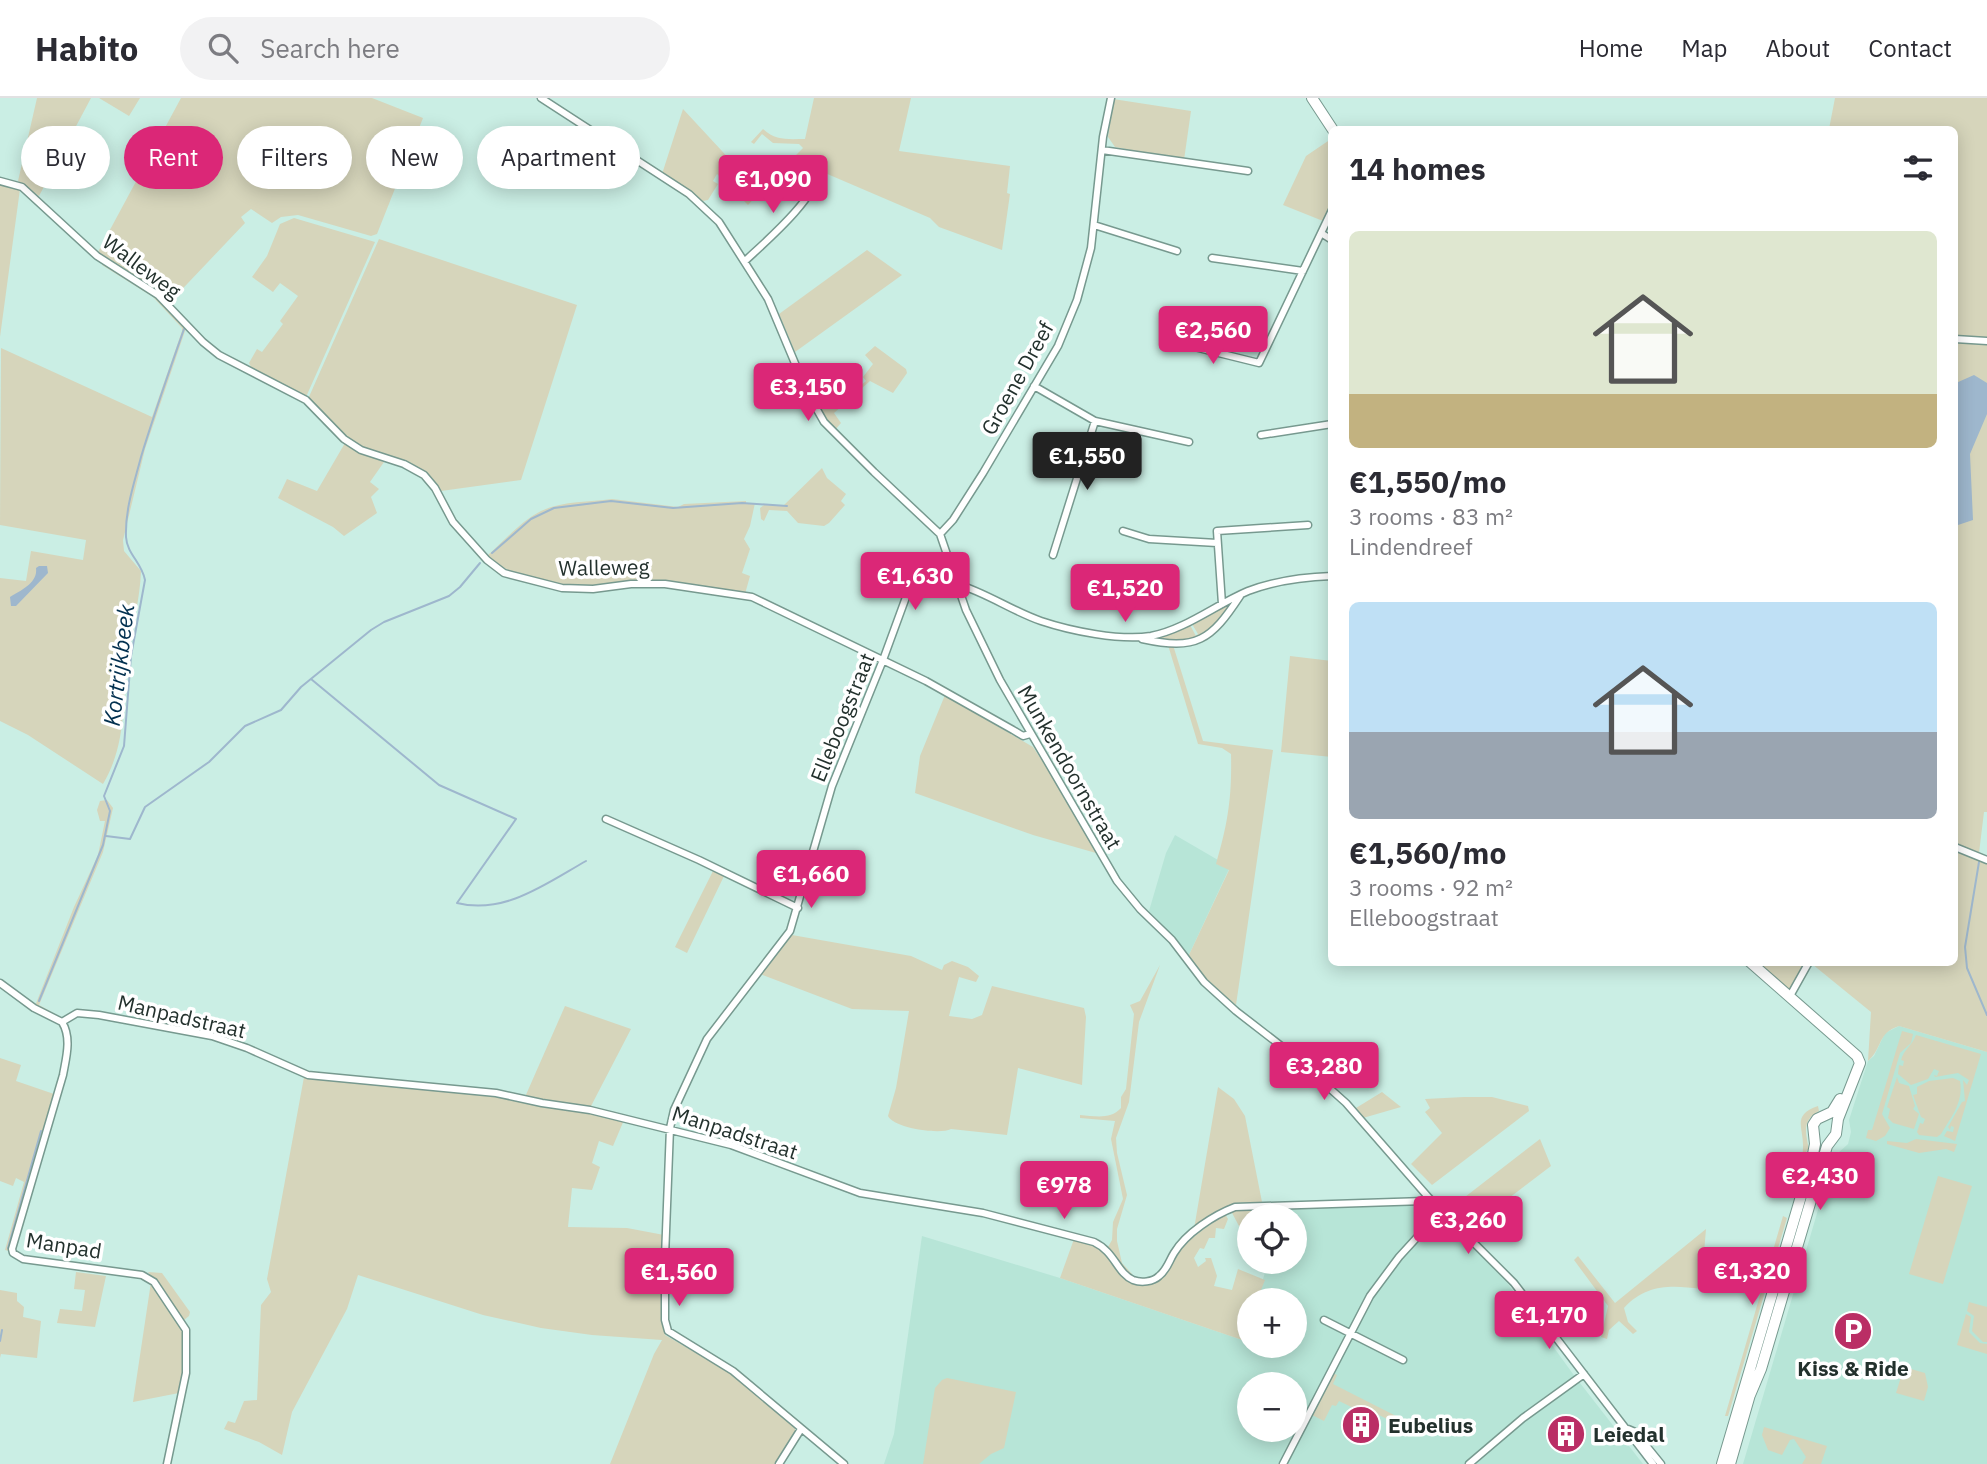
<!DOCTYPE html>
<meta charset="utf-8">
<style>
body{margin:0;font-family:"IBM Plex Sans",sans-serif;background:#f2f2f3;color:#2b2b33;height:100vh;display:flex;flex-direction:column;font-size:26px;white-space:nowrap}
*{box-sizing:border-box;margin:0}
p{font-size:23px;color:#7c7c81}
.icon{flex:none;width:38px;height:38px;fill:none;stroke:currentColor;stroke-width:2;stroke-linecap:round;stroke-linejoin:round}
.map{position:relative;flex:1;overflow:hidden}
.drawer{position:absolute;left:1328px;top:28px;width:630px;height:840px;display:flex;flex-direction:column;background:#fff;border-radius:10px;box-shadow:0 4px 18px #0003}
.drawer>*{flex:none}
.banner{position:absolute;left:21px;top:28px;width:665px;height:63px;display:flex;gap:14px}
.tools{position:absolute;left:1237px;top:1106px;display:grid;gap:14px}
.tools a{display:grid;place-items:center;width:70px;height:70px;border-radius:50%;background:#fff;box-shadow:0 4px 18px #0003;font-size:35px}
.price{position:absolute;translate:-50% -60px;padding:0 16px;border-radius:7px;background:#db2777;color:#fff;font-size:23px;line-height:46px;filter:drop-shadow(0 2px 4px #0008)}
.price::after{content:'';position:absolute;left:50%;top:42px;width:21px;height:16px;margin-left:-10px;background:inherit;clip-path:polygon(0 0,100% 0,50% 100%)}
.price.current{background:#222;color:#fff}
ul{padding:0;list-style:none}
li{display:grid;align-content:center;gap:14px;height:371px;padding:0 21px}
li span{display:grid;place-items:center;height:217px;border-radius:10px;color:#555}
li>.icon{margin-inline-start:auto}
span .icon{width:126px;height:126px;fill:#fffc;stroke-width:1}
li b{font-size:30px}
h2{display:flex;justify-content:space-between;align-items:center;height:84px;padding:0 21px;font-size:30px}
.tag{padding:0 24px;border-radius:32px;background:#fff;box-shadow:0 4px 18px #0003;font-size:24px;line-height:63px}
.tag.current{background:#db2777;color:#fff}
header{display:flex;align-items:center;gap:42px;box-sizing:border-box;height:98px;padding:0 35px;background:#fff;border-bottom:2px solid #e1e1e2}
header strong{font-size:33px}
nav{display:flex;gap:38px;margin-inline-start:auto;font-size:24px}
.search{width:490px;height:63px;background:#f2f2f3;display:flex;align-items:center;gap:18px;box-sizing:border-box;padding:0 24px;border-radius:38px;color:#7c7c81;font-size:26px}
.map>svg:first-child{display:block}
.built{fill:#b7e5d7;fill-rule:evenodd}
.green{fill:#d6d5bb}
.water{fill:#9eb7cd}
.lines{fill:none;stroke-linecap:round;stroke-linejoin:round}
.stream{stroke:#9eb7cd;stroke-width:2}
.street-casing{stroke:#77998f;stroke-width:9}
.secondary-casing{stroke:#77998f;stroke-width:12}
.street{stroke:#fff;stroke-width:6}
.secondary{stroke:#fff;stroke-width:10}
.labels{text-anchor:middle;dominant-baseline:central;stroke-width:7;stroke-linejoin:round;paint-order:stroke}
.street-label{font-size:21px;fill:#23312d;stroke:#fff}
.poi-label{font-size:21px;font-weight:bold;fill:#23312d;stroke:#fff;text-anchor:start}
.water-label{font-size:23px;font-style:italic;fill:#02304f;stroke:#fff}
</style>
<header>
<strong>Habito</strong>
<div class="search"><svg class="icon" aria-label="search" viewBox="0 0 24 24"><circle cx="10" cy="10" r="6"/><path d="M15 15l6 6"/></svg>Search here</div>
<nav><a>Home</a><a>Map</a><a>About</a><a>Contact</a></nav>
</header>
<div class="map">
<svg width="1987" height="1366" viewBox="0 0 1987 1366">
<rect width="100%" height="100%" fill="#caeee4"/>
<path class="built" d="M1175,737l43,25 -1,4 12,5 -41,88 -12,-18 -27,-28 17,-58z
M1899,928l88,26v412h-244l75,-254 19,-56 11,-10 3,-12 -2,-12 19,-59 6,-5 11,-23z
M1432,1107l76,79 65,90 70,90h-759l10,-30 28,-198 138,42 182,62 7,-20 1,26h45v-46h-38l11,-38h27v-46h-18l2,-9zM1250,1286h45v46h-45z"/>
<path class="green" d="M37,0h54l-52,98 -21,-15z
M99,0h41l-11,18z
M181,0h191l51,20 -46,116 -6,2 -73,-21 -17,2 -9,6 -21,-14 -10,8 4,6 -75,79 -72,-50z
M814,0h97l-12,53 111,15 -3,27 3,1 -8,56 -63,-23 -9,-9 -112,-48 -3,5 -19,-20 7,-7 -4,-4 -26,-1 -11,-9 -8,10 -3,-2 12,-13c13,12 25,10 42,10z
M1835,0h152v714h-3l-5,41 8,4v195l-88,-26c-22,7 -16,22 -31,35l3,-49 -59,-48 143,-2v-832l-126,-1z
M1113,1l78,12 -7,49 -69,-13 -7,-10z
M683,11l77,83 -12,13 -31,-31 -4,7 5,3 -10,16 -5,1 -41,-27z
M1331,41l1,63 -9,19 -40,-16 23,-49z
M0,86l20,5 -20,148z
M294,120l81,24 -69,155 -54,-28 -3,-6 8,-14 5,3 21,-28 -3,-3 18,-25 -18,-13 -7,9 -21,-15 15,-21 13,-32z
M379,141l198,66 -56,175 -80,11c-19,-32 -44,-28 -75,-41 -23,-11 -40,-33 -58,-51z
M867,152l35,25 -107,77 -16,-38z
M103,165l52,32 31,33 -41,121 -22,91 1,11 17,20c-1,29 -9,57 -13,86 -7,47 0,84 -25,127l-75,-49 -28,-14v-143l26,3 5,-30 52,9 3,-20 -86,-15 1,-177 151,69 30,-86v-3l-29,-31 -51,-32z
M875,248l31,23 1,4 -14,20 -23,-12 -36,32 7,10 -6,7 -17,-24 11,-4 -2,-11 20,-3 9,-4 3,3 7,-6 -3,-4 10,-13 -8,-9z
M345,345l13,9 26,10 -14,20 9,7 -8,8 6,16 -33,23 -11,-9 -55,-29 9,-19 30,12z
M822,370l5,10 19,16 -5,7 4,4 -16,18 -5,3 -26,-3 -11,-12 -18,-1 -5,11 -3,-2 -1,-11 4,-3 19,1z
M612,401l66,8 6,-3 62,-3v2h9l-5,23 -6,13 6,10 -8,24 8,3 -5,18c-29,-7 -61,-12 -91,-13 -22,-1 -43,5 -65,5 -35,1 -76,-7 -102,-30 17,-15 34,-35 54,-45 21,-10 48,-9 71,-12z
M1231,505l-25,33 -25,5 -28,-3 20,-5 17,-8 6,11 2,-2 -6,-10z
M1168,547h5l30,96 70,9 -37,255 -32,-27 -16,-21 41,-87 -13,-6c12,-41 16,-67 15,-110l-9,-6 -24,-4z
M1290,558l42,5v96l-51,-5z
M945,597l88,52 33,50 30,56 -63,-18 -118,-42 5,-37z
M107,702l6,8 -10,44 -64,153 18,10 -2,3 -20,-12 39,-99 24,-52 7,-34h-5l-3,-11 3,-9z
M714,771l11,5 -38,79 -12,-6z
M792,837l119,21 31,14 2,-5 8,-4 16,6 11,9 -3,6 -17,-5 -10,39 23,3 10,-4 10,-29 92,22 2,9 -4,68 -64,-17 -11,67 -56,-6c-12,6 -57,-1 -63,-13l8,-28 13,-77 -57,-2 -92,-35 28,-38z
M1757,865h50l-17,27z
M1160,867l-21,57 -10,80 -13,36 1,15 10,42 -10,34v12l5,22 10,11 -2,1 -22,-28 4,-7 1,-18 10,-23 -12,-60 4,-18 -35,-3v-3c15,1 30,5 41,-7v-11l5,-8 8,-75 -4,-9 10,-4z
M565,908l66,23 -41,79 -65,-11z
M1902,933l11,3 -2,9 -11,10 -18,61 8,14 -5,8 -9,5 -10,-3 2,-8h4z
M1916,937l65,19 -26,87 -11,-5 3,-5 6,1 1,-5 -3,-1 -1,4 -2,-3 14,-25 3,-1 -2,-21 4,5 2,-5 -11,-7 -23,4 -1,-2 3,1 2,-5 -5,-2 -6,10 -17,6 -13,-11 1,-9 4,1 1,-5 -3,-1c3,-11 11,-14 15,-25z
M0,960l21,7 -5,16 38,13 -45,157 -4,-1 19,-68 -8,-4 -3,8 -13,-5z
M304,979l184,18 136,25 -11,26 -14,-5 -7,22 8,4 -8,23 -20,-2 -4,39 59,1 37,7 1,100 64,37 66,54v5l-20,33h-165l44,-110 8,-14 -70,-5 -51,-7 -58,-13 -125,-40 -11,34 -55,103 -10,43 -23,-13 -35,-13 4,-8 7,2 9,-22 13,-1 4,-95 10,-13 -4,-13z
M1897,979l2,6 10,3 6,20 -2,3 6,5 -5,15 -21,-6 -5,-5 2,-9 -3,-2z
M1953,980l7,3c4,21 -9,36 -19,53l-4,3 -18,-2 -2,-3 3,-9 3,1 2,-5 -4,-2 -8,-22 4,-1v-7l12,-6z
M1218,989l16,12 11,17 17,86 -27,1 -41,26z
M1382,994l19,15 -38,11 -7,-10z
M1464,999h28l36,9 1,5 -97,74 -21,-21 31,-31 -17,-21 5,-4 -5,-9z
M1818,1008l1,5c-18,10 -13,22 -10,39h-2l-10,32h-3c3,-11 9,-23 9,-34 1,-20 -12,-33 15,-42z
M1540,1041l11,27 -80,61 -19,-20z
M1916,1041l41,5 -3,8 -8,-3 -27,4 -32,-9v-3l20,2z
M1938,1078l34,10 -29,98 -34,-10z
M1279,1109l-2,9h-27l-1,26 -2,-1 -16,-30z
M1225,1116l3,5 -4,10 -8,-1 -1,10h-6l-5,11 -4,-1 -6,10 4,9 8,-6 -1,-3h6l6,18 -3,10 18,4 6,-21 27,11 -8,20h-7l-1,20 -7,20 -182,-62 14,-39 25,7 26,30 31,5 30,-39z
M1783,1118l4,2 -59,198h-3z
M1706,1131l-5,60c-30,-4 -55,-5 -77,19l4,14 9,9 -4,3 -14,-13 -10,9 -2,9 -6,-2 7,-31 -34,-46 4,-4 37,47z
M76,1174l30,4 -11,51 -38,-4 3,-14 22,2 3,-21 -11,-1z
M148,1174l14,1 28,39 -1,4 -5,4z
M151,1184l31,45 3,39 -6,27 -46,9z
M0,1192l17,3v8l7,6 -1,10 18,4 -4,37 -36,-4 -1,4z
M1969,1204l18,5v35h-4l-11,-11 2,-15 -7,-5z
M1966,1216l5,3 -2,15 11,11 7,1v10l-30,-9z
M1904,1269l21,6 3,14 -4,14 -28,-8z
M1333,1275l4,2 -4,9 67,34 -6,12 -5,-3 2,-6 -14,-7 -3,4 -35,-17 -3,5 -4,-1 -8,16 -12,-6z
M947,1280l69,14 -12,56 -13,6 -12,10h-56l12,-76 7,-8z
M1764,1329l63,19 -6,18h-19l4,-7 -12,-18 -4,1 -8,15 -14,-5 -6,-15z"/>
<path class="water" d="M1974,277l13,8v31l-17,40 3,66 -18,6v-137l1,-6z
M39,468h8l1,7 -32,33h-5l-1,-9c11,-7 28,-14 26,-29z"/>
<g class="lines">
<path class="stream" d="M492,455l39,-34 23,-11 57,-7 62,7 69,-5 45,3
M311,581l128,106 77,34 -59,84c48,12 90,-20 129,-42
M106,738l24,3 15,-32 64,-45 36,-36 36,-16 20,-23 70,-57 13,-8 65,-26 11,-9 20,-24
M1979,764l-14,85 2,21 20,47
M39,903l64,-156 7,-34 -6,-15 20,-50 7,-90 14,-76c-3,-17 -18,-26 -19,-43 -1,-28 8,-53 15,-80 13,-43 28,-85 43,-128
M8,1150l33,-117
M0,1243l2,-11"/>
<g class="street-casing">
<path id="street" d="M541,0l148,96 30,28 49,77 39,93 17,30 50,50 66,62 26,76 34,70 117,201 23,28 32,31 32,42 32,29 53,41 57,51 83,95 85,85 139,181
M1102,52l146,21
M0,83l22,6 75,69 61,39 45,47 16,13 87,45 38,39 17,11 43,14 20,11 11,13 18,34 34,38 17,13 58,15 31,1 38,-5h34l87,13 174,84 87,49 10,6 7,-2
M1094,127l83,26
M1321,135l11,7
M1212,160l91,13
M745,163c19,-18 72,-63 73,-89
M1955,241l32,2
M1174,244l85,21 73,-153
M1034,288l61,35 94,21
M1261,337l71,-11
M1123,433l26,8 68,4
M940,436l13,-14 30,-47 75,-127 19,-46 14,-52 12,-111 8,-39
M1053,457l42,-134
M957,486c30,9 55,27 84,37 30,10 79,20 110,15 35,-7 64,-31 97,-45 26,-10 56,-14 84,-15
M1222,506l-5,-73 91,-6
M1142,541c55,12 69,1 98,-43
M606,721l93,41 99,48
M1955,749l32,13
M0,885l34,25 28,14
M1790,898l19,-34
M62,924l15,-9 22,2 113,21 35,12 61,27 188,18 46,10 48,7 141,35 129,48 123,20 111,29c21,10 23,31 39,38 8,3 20,2 26,-4 8,-6 10,-15 15,-23 12,-20 40,-38 61,-46l190,-6 4,-3
M62,924c10,16 4,36 1,53l-51,174 1,4 10,6 119,16 12,7 32,48v43l-19,91
M1324,1222l79,40
M1628,1331l7,3 26,32
M779,1366l22,-35
M844,1366l-111,-93 -65,-40 -3,-11v-63l5,-129 4,-18 33,-71 83,-108 42,-145 51,-126 26,-71c11,-17 26,-17 44,-21
M1283,1366l87,-168 29,-39 43,-47
M1469,1366l54,-46 61,-44"/>
</g>
<g class="secondary-casing">
<path id="secondary" d="M1312,0l21,32
M1750,864l107,94 3,7 -22,56 -2,15 -9,12 -66,223 -11,26
M1722,1366l90,-305 3,-15 -2,-19 4,-6 15,-7 8,-13
M1730,1366l21,-73"/>
</g>
<use href="#street" class="street"/>
<use href="#secondary" class="secondary"/>
</g>
<defs>
<g id="parking-disc" transform="scale(2.0125)"><circle r="9.5" fill="#ba2e65" stroke="#fff"/><path d="M-3.5-5.5H1a3.5 3.5 0 0 1 0 7H-1V5.5H-3.5ZM-1-3.4V-.6H.8a1.4 1.4 0 0 0 0-2.8Z" fill="#fff"/></g>
<g id="building-disc" transform="scale(2.0125)"><circle r="9.5" fill="#ba2e65" stroke="#fff"/><path d="M-4-6H4V6H1V3H-1V6H-4ZM-2.5-4.3h1.7v1.8h-1.7ZM.8-4.3h1.7v1.8H.8ZM-2.5-1h1.7V.8h-1.7ZM.8-1h1.7V.8H.8Z" fill="#fff"/></g>
</defs>
<g fill-rule="evenodd">
<use href="#parking-disc" x="1853" y="1233"/>
<use href="#building-disc" x="1361" y="1327"/>
<use href="#building-disc" x="1566" y="1336"/>
</g>
<g class="labels">
<g class="street-label">
<text transform="translate(142 168) rotate(37)">Walleweg</text>
<text transform="translate(1017 280) rotate(-61)">Groene Dreef</text>
<text transform="translate(604 469) rotate(-1)">Walleweg</text>
<text transform="translate(842 619) rotate(-68)">Elleboogstraat</text>
<text transform="translate(1070 669) rotate(60)">Munkendoornstraat</text>
<text transform="translate(182 918) rotate(13)">Manpadstraat</text>
<text transform="translate(735 1034) rotate(18)">Manpadstraat</text>
<text transform="translate(64 1147) rotate(9)">Manpad</text>
</g>
<g class="poi-label">
<text x="1853" y="1270" text-anchor="middle">Kiss &amp; Ride</text>
<text x="1388" y="1327">Eubelius</text>
<text x="1593" y="1336">Leiedal</text>
</g>
<g class="water-label">
<text transform="translate(118 567) rotate(-83)">Kortrijkbeek</text>
</g>
</g>
</svg>
<div class="tools">
<a><svg class="icon" aria-label="locate" viewBox="0 0 24 24"><circle cx="12" cy="12" r="6"/><path d="M12 2v4M12 18v4M2 12h4M18 12h4"/></svg></a>
<a>+</a>
<a>−</a>
</div>
<b class="price" style="left:773px;top:117px">€1,090</b>
<b class="price" style="left:1213px;top:268px">€2,560</b>
<b class="price" style="left:808px;top:325px">€3,150</b>
<b class="price current" style="left:1087px;top:394px">€1,550</b>
<b class="price" style="left:915px;top:514px">€1,630</b>
<b class="price" style="left:1125px;top:526px">€1,520</b>
<b class="price" style="left:811px;top:812px">€1,660</b>
<b class="price" style="left:1324px;top:1004px">€3,280</b>
<b class="price" style="left:1820px;top:1114px">€2,430</b>
<b class="price" style="left:1064px;top:1123px">€978</b>
<b class="price" style="left:1468px;top:1158px">€3,260</b>
<b class="price" style="left:1752px;top:1209px">€1,320</b>
<b class="price" style="left:679px;top:1210px">€1,560</b>
<b class="price" style="left:1549px;top:1253px">€1,170</b>
<div class="banner">
<a class="tag">Buy</a>
<a class="tag current">Rent</a>
<a class="tag">Filters</a>
<a class="tag">New</a>
<a class="tag">Apartment</a>
</div>
<section class="drawer">
<h2>14 homes<svg class="icon" aria-label="filters" viewBox="0 0 24 24"><path d="M4 7h16M4 17h16"/><circle cx="9" cy="7" r="2"/><circle cx="15" cy="17" r="2"/></svg></h2>
<ul>
<li><span style="background:linear-gradient(#dfe7d0 75%,#c2b280 0)"><svg class="icon" aria-label="home" viewBox="0 0 24 24"><path d="M3 11l9-7 9 7M6 9v11h12V9"/></svg></span><div><b>€1,550/mo</b><p>3 rooms · 83 m²</p><p>Lindendreef</p></div></li>
<li><span style="background:linear-gradient(#bfe0f5 60%,#9aa5b1 0)"><svg class="icon" aria-label="home" viewBox="0 0 24 24"><path d="M3 11l9-7 9 7M6 9v11h12V9"/></svg></span><div><b>€1,560/mo</b><p>3 rooms · 92 m²</p><p>Elleboogstraat</p></div></li>
</ul>
</section>
</div>
